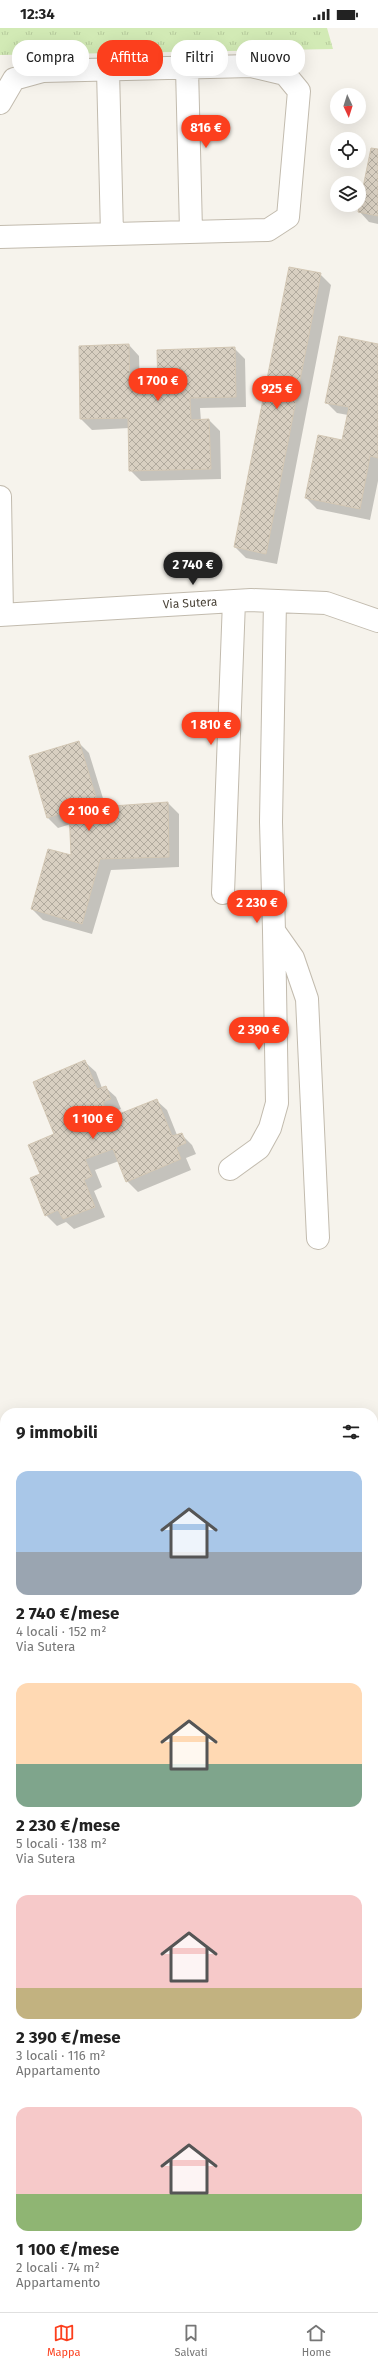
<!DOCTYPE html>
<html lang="it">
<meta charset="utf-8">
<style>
body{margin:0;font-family:"Fira Sans",sans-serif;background:#f6f6f6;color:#222;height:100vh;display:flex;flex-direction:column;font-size:15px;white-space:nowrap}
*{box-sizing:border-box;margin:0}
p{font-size:13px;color:#767676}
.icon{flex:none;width:22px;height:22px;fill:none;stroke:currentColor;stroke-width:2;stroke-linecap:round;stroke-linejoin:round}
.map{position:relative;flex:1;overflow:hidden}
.side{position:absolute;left:0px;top:1380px;width:378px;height:904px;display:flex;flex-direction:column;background:#fff;border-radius:16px 16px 0 0;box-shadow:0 4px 16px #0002}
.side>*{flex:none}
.banner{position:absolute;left:12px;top:12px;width:354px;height:36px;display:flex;gap:8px}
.needle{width:26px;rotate:176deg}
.tools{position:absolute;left:330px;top:60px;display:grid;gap:8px}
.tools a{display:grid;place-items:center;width:36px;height:36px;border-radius:50%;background:#fff;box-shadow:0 4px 16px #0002;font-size:20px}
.price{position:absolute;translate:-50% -34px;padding:0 9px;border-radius:14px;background:#fc3f1d;color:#fff;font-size:13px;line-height:26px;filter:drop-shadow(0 1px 2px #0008)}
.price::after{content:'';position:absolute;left:50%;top:24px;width:12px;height:9px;margin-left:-6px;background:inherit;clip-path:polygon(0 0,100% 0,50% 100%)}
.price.current{background:#222;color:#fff}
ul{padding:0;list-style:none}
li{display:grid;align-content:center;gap:8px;height:212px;padding:0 16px}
li span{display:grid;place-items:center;height:124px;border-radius:12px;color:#555}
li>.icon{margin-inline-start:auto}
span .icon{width:72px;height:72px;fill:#fffc;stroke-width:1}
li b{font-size:17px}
h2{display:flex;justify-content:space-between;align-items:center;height:48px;padding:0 16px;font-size:17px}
.chip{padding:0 14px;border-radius:16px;background:#fff;box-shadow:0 4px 16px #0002;font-size:14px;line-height:36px}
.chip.current{background:#fc3f1d;color:#fff}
.status{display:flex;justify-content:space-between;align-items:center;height:28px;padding:0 20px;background:#fff;direction:ltr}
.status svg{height:11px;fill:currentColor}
.tabs{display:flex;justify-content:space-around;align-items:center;height:56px;border-top:1px solid #e0e0e0;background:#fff;font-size:11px;color:#767676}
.tabs a{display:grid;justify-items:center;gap:2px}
.tabs .current{color:#fc3f1d}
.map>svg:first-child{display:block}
.grass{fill:url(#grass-tufts)}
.parking{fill:#e5e3e0}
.shadow{fill:#0003}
.building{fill:url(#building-cross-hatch);stroke:#d3c7b4}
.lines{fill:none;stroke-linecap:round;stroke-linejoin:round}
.minor-casing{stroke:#c2bbae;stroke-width:24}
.minor{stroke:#fff;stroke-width:22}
.labels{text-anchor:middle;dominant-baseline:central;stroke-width:3;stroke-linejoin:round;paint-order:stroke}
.street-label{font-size:12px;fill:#4b4439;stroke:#fff}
</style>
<div class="status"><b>12:34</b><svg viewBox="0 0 49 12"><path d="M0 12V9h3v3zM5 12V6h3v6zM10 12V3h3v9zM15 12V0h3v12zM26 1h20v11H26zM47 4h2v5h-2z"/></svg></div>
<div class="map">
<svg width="378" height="2284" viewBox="0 0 378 2284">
<defs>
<pattern id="grass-tufts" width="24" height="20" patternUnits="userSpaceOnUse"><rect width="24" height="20" fill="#d2eab5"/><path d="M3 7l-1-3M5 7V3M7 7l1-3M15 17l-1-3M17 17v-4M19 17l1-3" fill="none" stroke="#b6ca9c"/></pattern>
<pattern id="building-cross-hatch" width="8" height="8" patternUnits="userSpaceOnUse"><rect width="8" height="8" fill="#d8cfc1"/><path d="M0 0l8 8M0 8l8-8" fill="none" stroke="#b1aa9e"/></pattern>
</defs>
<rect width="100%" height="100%" fill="#f6f3ec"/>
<path class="grass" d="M0,0h327l6,21 -333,6z"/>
<path class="parking" d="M0,1992l5,1v286h235l-2,5h-238z"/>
<path class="shadow" d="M378,122v74l-9,-2 -10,-11z
M320,246l11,11 -54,279 -31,-6 -11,-11z
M129,317l10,11 1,35h19l75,-43 11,11 1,48 -46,1 1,13 8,-1 11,11 1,48 -80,2 -11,-11 -1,-42 -37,2 -11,-11z
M378,317v136l-8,39 -53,-11 -11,-11 37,-57 5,-26 -11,-2 -11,-11z
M78,714l11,11 17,55 62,-5 11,11v53l-68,3 -19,64 -49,-14 -11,-11 40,-52 -1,-33 -13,4 -10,-10z
M85,1034l11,10 6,16 3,-1 11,10 5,12 -8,3 2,5 41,-17 11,10 10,25 4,-1 11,11 4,9 -10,4 5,12 -53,22 -11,-11 -8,-20 -24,9 7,17 -8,4 11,26 -31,12 -8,-7 -9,4 -11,-11 -5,-40z
M0,1558l5,1v76l-5,14z
M378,1643v236l-5,14v-236z
M0,1691l5,2v44l-5,-2z
M0,1906l5,1v18l-5,-1z"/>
<path class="building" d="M371,120l7,1v67l-20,-4z
M289,239l32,6 -55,281 -32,-7z
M339,308l39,8v114l-8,-2 -10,53 -55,-11 13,-63 24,5 7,-33 -24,-4z
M129,316l1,46h28l-1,-40 78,-3 1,50 -46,1 1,22 18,-1 2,50 -82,2 -1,-53 -48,1 -1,-73z
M79,713l20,66 69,-5 1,55 -69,2 -18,65 -51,-15 17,-60 23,6 -2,-44 -22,7 -18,-62z
M85,1032l12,29 9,-3 5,13 -8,3 6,16 48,-19 15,37 10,-3 4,10 -10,4 5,12 -55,23 -13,-33 -28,10 7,17 -8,4 11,27 -32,12 -5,-9 -13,6 -15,-38 10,-4 -12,-29 26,-11 -21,-52z
M0,1557l5,1v34l-5,14z
M378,1640v196l-5,14v-196z
M0,1690l5,2v38l-5,-2z
M0,1905l5,1v12h-5z
M378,2180v69l-5,-2v-51z
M373,2247l5,2v35h-46l2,-5h39z"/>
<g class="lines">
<g class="minor-casing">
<path id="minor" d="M187,40l4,163
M108,42l4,164
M0,75l14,-24 29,-8 208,-5 34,8 14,17 -11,126 -20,13 -268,7
M0,469l2,118
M275,573l-4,221 3,109 19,27 14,41 11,239
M0,587l251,-15 75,3 52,18
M223,865l11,-292
M230,1141l29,-21 11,-20 7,-25 -3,-172
M0,1954l5,1
M373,2039l5,1"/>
</g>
<use href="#minor" class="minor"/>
</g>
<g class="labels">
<g class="street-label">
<text transform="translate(190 575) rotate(-3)">Via Sutera</text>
</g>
</g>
</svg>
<div class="tools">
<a><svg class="needle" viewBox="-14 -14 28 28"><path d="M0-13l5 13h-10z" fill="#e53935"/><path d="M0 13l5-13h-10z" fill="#767676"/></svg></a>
<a><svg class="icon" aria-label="locate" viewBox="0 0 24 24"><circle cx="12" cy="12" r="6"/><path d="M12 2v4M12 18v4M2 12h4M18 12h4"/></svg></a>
<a><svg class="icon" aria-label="layers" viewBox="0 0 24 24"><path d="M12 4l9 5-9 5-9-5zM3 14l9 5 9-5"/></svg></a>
</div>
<b class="price" style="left:206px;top:121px">816 €</b>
<b class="price" style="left:158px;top:374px">1 700 €</b>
<b class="price" style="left:277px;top:382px">925 €</b>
<b class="price current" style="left:193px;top:558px">2 740 €</b>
<b class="price" style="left:211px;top:718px">1 810 €</b>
<b class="price" style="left:89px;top:804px">2 100 €</b>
<b class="price" style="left:257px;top:896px">2 230 €</b>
<b class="price" style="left:259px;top:1023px">2 390 €</b>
<b class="price" style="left:93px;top:1112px">1 100 €</b>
<div class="banner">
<a class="chip">Compra</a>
<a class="chip current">Affitta</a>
<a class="chip">Filtri</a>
<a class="chip">Nuovo</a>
</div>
<section class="side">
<h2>9 immobili<svg class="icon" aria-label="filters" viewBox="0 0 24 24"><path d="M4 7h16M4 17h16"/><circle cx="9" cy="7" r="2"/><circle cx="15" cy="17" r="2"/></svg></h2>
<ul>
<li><span style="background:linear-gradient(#a9c7e8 65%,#9aa5b1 0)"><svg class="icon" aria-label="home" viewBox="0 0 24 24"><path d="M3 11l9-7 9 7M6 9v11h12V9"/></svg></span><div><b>2 740 €/mese</b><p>4 locali · 152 m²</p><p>Via Sutera</p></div></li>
<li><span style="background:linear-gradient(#ffd9b3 65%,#7fa58c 0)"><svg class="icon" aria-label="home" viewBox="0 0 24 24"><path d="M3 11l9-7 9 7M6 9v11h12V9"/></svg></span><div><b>2 230 €/mese</b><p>5 locali · 138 m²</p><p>Via Sutera</p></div></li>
<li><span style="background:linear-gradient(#f6c9c9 75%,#c2b280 0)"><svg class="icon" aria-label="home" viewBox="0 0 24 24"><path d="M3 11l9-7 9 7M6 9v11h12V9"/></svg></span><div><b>2 390 €/mese</b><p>3 locali · 116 m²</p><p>Appartamento</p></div></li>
<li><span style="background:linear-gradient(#f6c9c9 70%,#8fb573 0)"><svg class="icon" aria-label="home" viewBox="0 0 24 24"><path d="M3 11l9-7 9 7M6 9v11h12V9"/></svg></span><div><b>1 100 €/mese</b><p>2 locali · 74 m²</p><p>Appartamento</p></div></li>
</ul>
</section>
</div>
<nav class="tabs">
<a class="current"><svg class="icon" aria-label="map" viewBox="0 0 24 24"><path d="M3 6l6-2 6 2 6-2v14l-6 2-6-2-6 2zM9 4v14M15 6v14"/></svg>Mappa</a>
<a><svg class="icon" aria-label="saved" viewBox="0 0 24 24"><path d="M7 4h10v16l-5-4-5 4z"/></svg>Salvati</a>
<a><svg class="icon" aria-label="home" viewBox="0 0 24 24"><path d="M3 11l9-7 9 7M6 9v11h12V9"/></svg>Home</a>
</nav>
